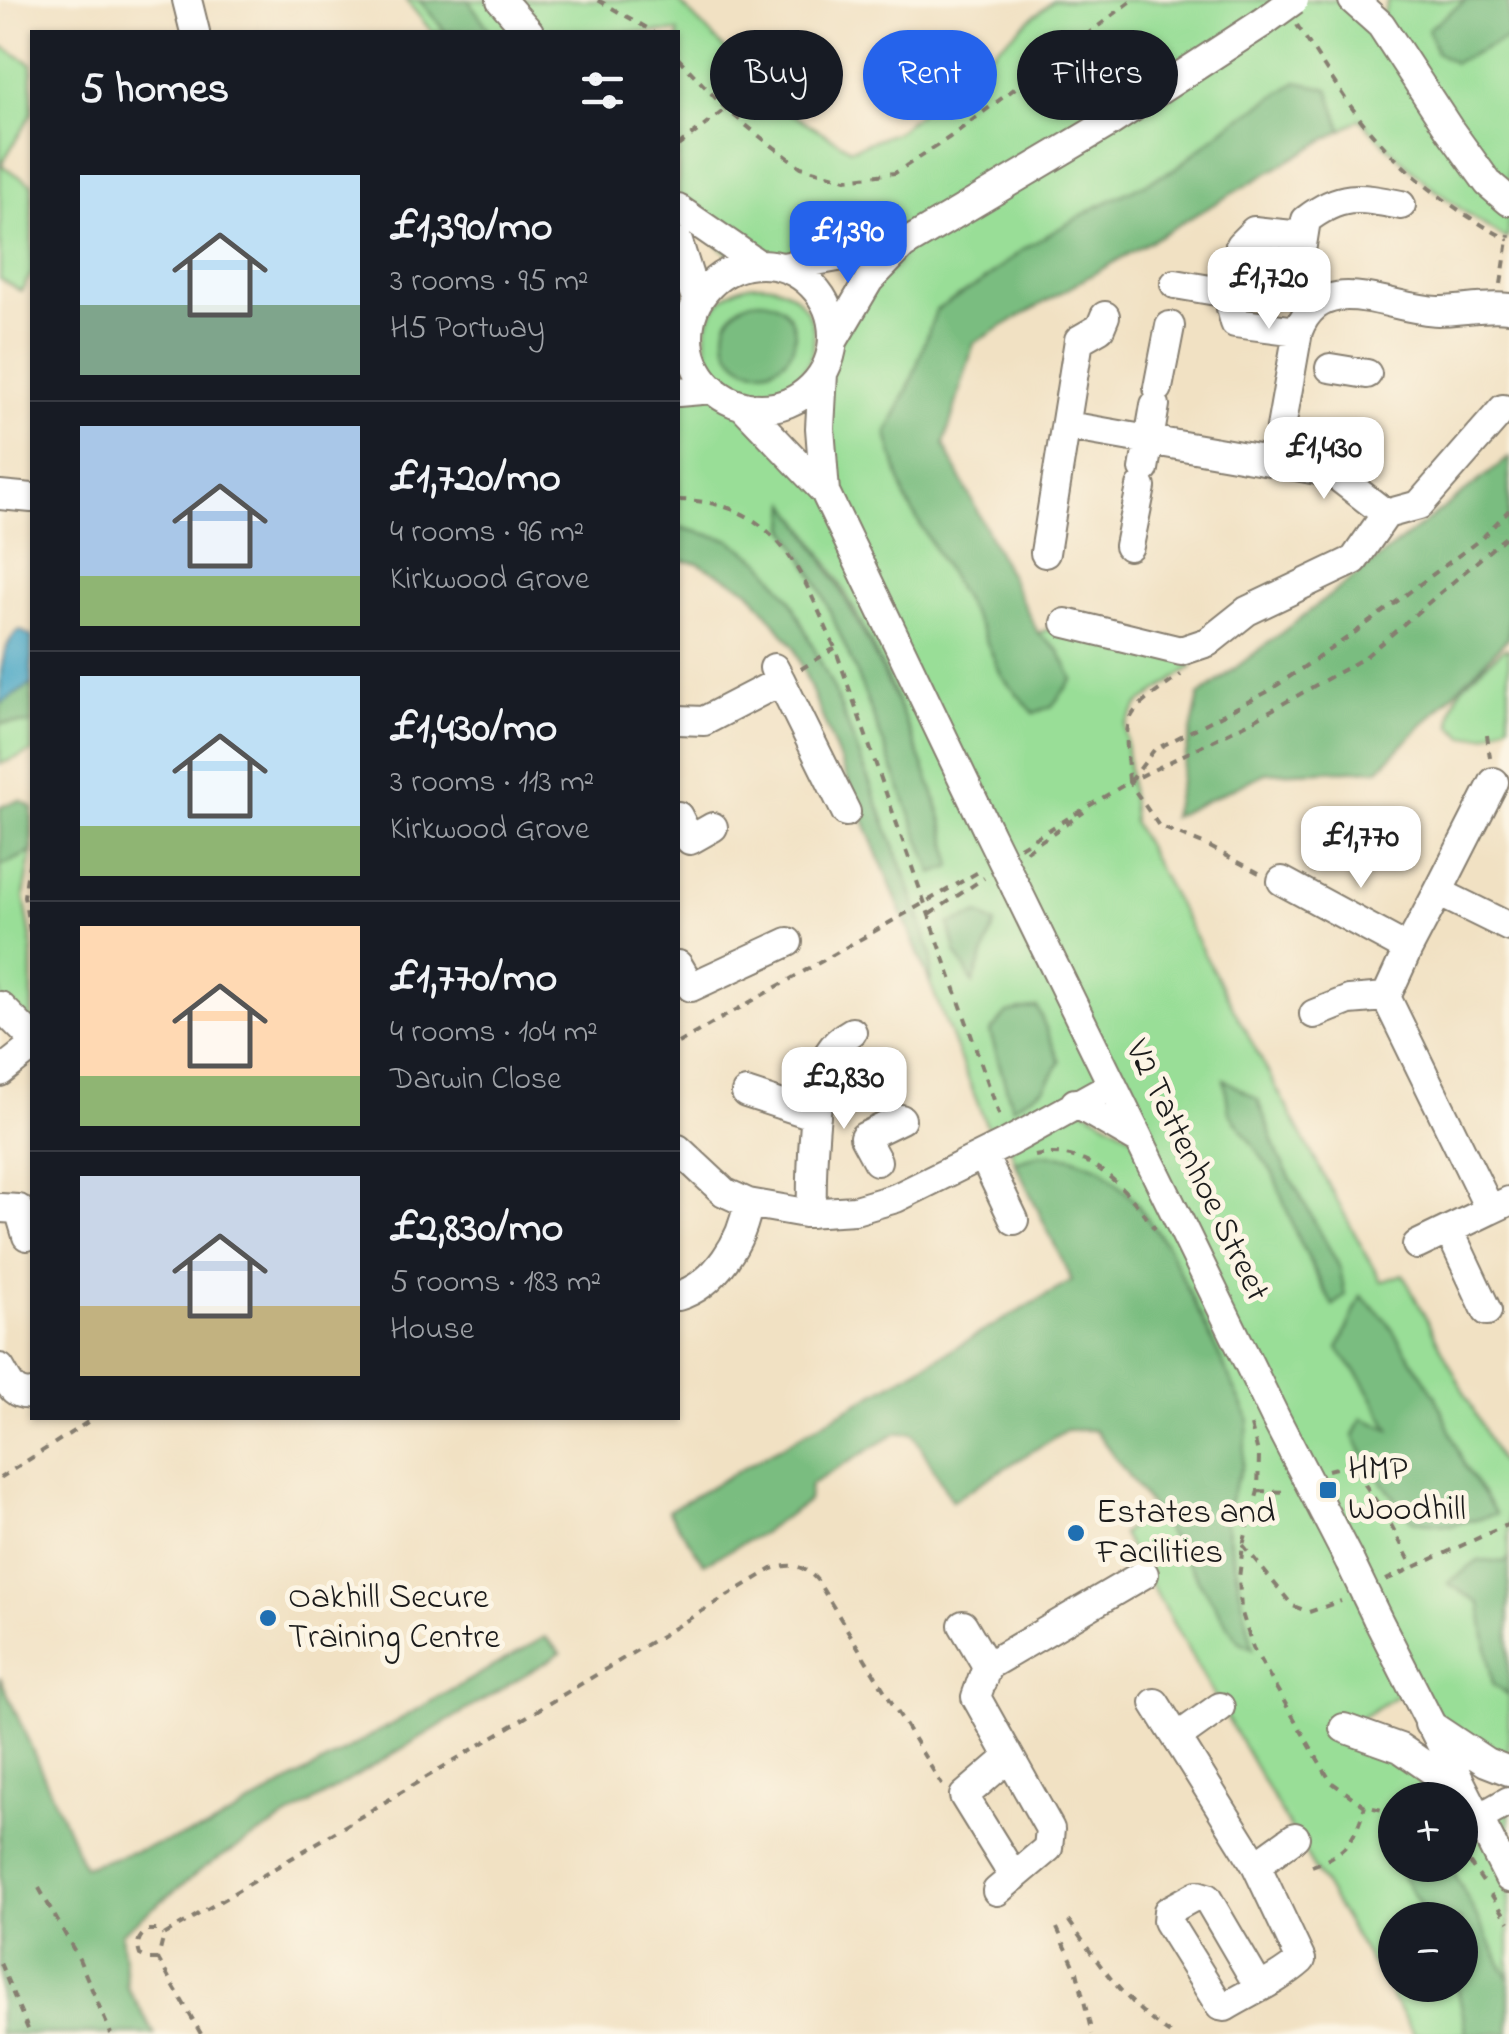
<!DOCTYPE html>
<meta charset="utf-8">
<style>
body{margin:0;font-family:"Indie Flower",sans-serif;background:#242831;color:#f1f3f6;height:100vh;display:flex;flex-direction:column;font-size:38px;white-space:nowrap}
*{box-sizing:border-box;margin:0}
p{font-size:32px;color:#9ea1a6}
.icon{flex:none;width:55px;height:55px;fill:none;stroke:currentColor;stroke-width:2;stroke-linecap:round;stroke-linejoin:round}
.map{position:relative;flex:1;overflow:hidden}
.sheet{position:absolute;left:30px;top:30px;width:650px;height:1390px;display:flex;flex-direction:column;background:#171b24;border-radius:0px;box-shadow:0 2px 8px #0004}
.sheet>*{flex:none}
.hud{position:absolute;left:710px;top:30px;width:648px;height:90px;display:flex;gap:20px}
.fabs{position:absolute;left:1378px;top:1782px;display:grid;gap:20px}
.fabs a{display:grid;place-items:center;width:100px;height:100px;border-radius:50%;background:#171b24;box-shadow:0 2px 8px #0004;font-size:50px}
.price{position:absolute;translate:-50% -85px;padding:0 22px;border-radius:20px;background:#fff;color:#222;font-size:32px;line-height:65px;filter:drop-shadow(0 2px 5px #0008)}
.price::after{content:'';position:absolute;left:50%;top:60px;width:30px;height:22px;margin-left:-15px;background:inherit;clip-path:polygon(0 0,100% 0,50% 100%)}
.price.current{background:#2563eb;color:#fff}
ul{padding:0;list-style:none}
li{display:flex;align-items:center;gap:30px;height:250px;padding:0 50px}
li+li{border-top:2px solid #363941}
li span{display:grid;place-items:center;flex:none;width:280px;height:200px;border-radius:0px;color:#555}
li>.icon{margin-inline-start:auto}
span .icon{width:120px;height:120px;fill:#fffc;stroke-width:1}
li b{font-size:42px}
h2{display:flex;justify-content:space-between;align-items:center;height:120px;padding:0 50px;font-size:42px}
.pill{padding:0 35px;border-radius:45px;background:#171b24;box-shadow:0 2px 8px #0004;font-size:35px;line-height:90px}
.pill.current{background:#2563eb;color:#fff}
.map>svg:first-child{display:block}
.green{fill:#99de97;stroke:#5a7d5a;stroke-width:2.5;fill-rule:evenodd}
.forest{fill:#7abd80;stroke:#4b6c4e;stroke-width:2.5}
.water{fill:#46a6c5;stroke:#316170;stroke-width:2.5}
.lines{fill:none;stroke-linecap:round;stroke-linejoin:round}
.minor-casing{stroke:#867e70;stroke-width:32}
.path{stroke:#867e70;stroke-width:4;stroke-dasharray:8 8;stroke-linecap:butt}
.minor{stroke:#fff;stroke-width:28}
.minor-bridge-casing{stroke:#867e70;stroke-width:32;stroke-linecap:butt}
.minor-bridge{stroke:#fff;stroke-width:28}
.poi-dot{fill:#1f6fb2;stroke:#fcf5e5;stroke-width:4}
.labels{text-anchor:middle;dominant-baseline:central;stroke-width:10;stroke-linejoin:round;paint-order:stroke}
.street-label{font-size:35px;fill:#1c1c1c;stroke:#fcf5e5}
.poi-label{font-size:35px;fill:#1c1c1c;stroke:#fcf5e5;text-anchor:start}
</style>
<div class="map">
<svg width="1509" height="2034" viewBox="0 0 1509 2034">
<rect width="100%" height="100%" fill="#fcf5e5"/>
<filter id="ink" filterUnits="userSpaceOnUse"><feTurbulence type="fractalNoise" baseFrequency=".01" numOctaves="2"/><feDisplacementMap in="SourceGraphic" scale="20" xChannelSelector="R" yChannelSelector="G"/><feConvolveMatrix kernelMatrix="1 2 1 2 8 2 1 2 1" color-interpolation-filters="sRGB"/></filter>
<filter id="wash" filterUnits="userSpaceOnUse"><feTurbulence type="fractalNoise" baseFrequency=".0048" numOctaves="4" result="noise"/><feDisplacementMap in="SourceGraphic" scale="40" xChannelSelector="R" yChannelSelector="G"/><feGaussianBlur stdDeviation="2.25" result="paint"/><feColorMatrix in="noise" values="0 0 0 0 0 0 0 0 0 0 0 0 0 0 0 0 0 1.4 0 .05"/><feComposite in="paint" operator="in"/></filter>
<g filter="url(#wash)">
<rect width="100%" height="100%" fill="#f1e1c3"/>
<path class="green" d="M406,0h13l27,32h-14z
M468,0h209l106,109 68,40 46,-17 156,-132h300l27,25 8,-25h78l-37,29 7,23 18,10 55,-25v197l-3,5c-61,-37 -97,-69 -146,-120l-18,11 -14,-41 -31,-7 -68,43 -55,45 -76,36 -76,44 -37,30 -48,30 -25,69 -25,55 18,64 77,133 20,46 32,36 18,-7 21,-27 -14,-28 -21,-18 28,-10 115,28 11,16 -53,37 -14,22 8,96 248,460 22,-8 106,205v79l-4,4 -25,-2 -31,23 31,21 13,81 16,11v75l-23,-9 -58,-39 -19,-35 -64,40 55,20 64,43 15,27 30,-17v178l-59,-114h10v-65h-65v48l-7,4 41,68h-34v65h62l10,49h-53l-119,-197 -173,-303 30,-26 86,132 14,7 -11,-37 -2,-32 -15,-62 17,-50 8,-47 -82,-173 -34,-47 -32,-31 -29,-11 -31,-3 -26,8 -10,-32 -14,7 -61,-154 2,-27 -25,-76 -73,-190 -44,-91 -27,-36 -33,-23 -52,-13v-135l35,-3 30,17 81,84c-6,-83 -9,-139 44,-210 10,-13 23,-23 33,-35l-118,22 1,-11 -26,8 -23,-5 -57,-48v-179h-187zM788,504c57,75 98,166 132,253 14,37 29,71 31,110l-18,6 -76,-199 -37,-86 -34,-61zM979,914l16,10 -22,58 -16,-27 -8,-31zM1037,1008l23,54 -15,25 -33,20 -22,-75 18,-19zM1225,1080l33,20 22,59 60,109 4,27 -11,10c-26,-40 -39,-85 -59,-129 -18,-39 -46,-45 -49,-96zM1111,1085l27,53v1l-62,-35zM1361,1296l25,24 49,75 30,72 31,47 -45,11 -38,-4 -45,-57 -14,-28 8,-17 29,12 -28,-50 -25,-32z
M0,45l32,19v49l-31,52 31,19v89l-11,18 -21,-12z
M706 338a54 54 0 1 1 108 0a54 54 0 1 1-108 0Z
M1504,649h5v74l-22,12 -22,2 -13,-11c-5,-37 27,-55 52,-77z
M0,723l32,1v28l-32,12z
M32,845v7l-8,44 8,48v94l-32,-32v-140l31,-13z"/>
<path class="forest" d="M419,0h49l23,32h-45z
M1466,0h43v37l-55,26 -18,-11 -8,-23z
M1297,82l31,7 14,41 -368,213 -30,102 94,188 21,18 14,28 -21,27 -18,7 -32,-36 -20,-46 -77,-133 -18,-64 25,-55 24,-69 49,-30 37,-30 76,-44 76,-36 55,-45z
M725 335a35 35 0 1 1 70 0a35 35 0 1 1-70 0Z
M1509,458v179l-130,132 -114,4 -93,44 27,-121z
M788,503c47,72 86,146 120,225 19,46 37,90 44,139l-19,7 -76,-200 -37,-86 -34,-61z
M678,527l52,13 33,23 27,36 44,91 73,190 25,76 -2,27 -136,-336 -45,-57 -51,-27 -20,-3z
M32,684v40l-32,-1v-19z
M20,800l12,7v45l-32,14v-59z
M979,914l16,10 -22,59 -16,-28 -8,-31z
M1037,1007l23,55 -15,25 -33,20 -22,-75 17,-19z
M1224,1079l34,21 22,59 60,109 5,27 -12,11 -37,-72 -23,-61 -44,-61z
M1041,1154l31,3 29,11 32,31 34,47 82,173 -7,47 -18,50 29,132 -15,-7 -86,-133 -57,-78h-29l-114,71 -39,-68h-16l-87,52 -2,16 -46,32 -58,30 -36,-52 404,-230 -57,-119z
M1361,1296l25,24 49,75 30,72 31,47 -45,11 -38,-4 -45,-57 -14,-28 8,-18 28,11 -27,-48 -25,-32z
M1509,1558v138l-16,-11 -13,-81 -32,-21 32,-23 25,2z
M545,1637l16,16 -356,214 -84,66 6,54 28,47h-155v-357l84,190 123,-38z
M1395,1848v17h55l59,114v55h-42l-10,-49h3v-65h-31l-41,-68z"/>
<path class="water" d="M20,630l12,7v47l-32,20c0,-26 0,-61 20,-74z"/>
</g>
<g filter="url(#ink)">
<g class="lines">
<g class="minor-casing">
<path id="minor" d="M187,0l8,32
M501,0l28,32
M1353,0l28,25 68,104 39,54 21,18
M678,209l80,55
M678,242l19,60
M1240,245l14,-14 49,5
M689 336a72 72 0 1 1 144 0a72 72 0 1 1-144 0Z
M783,267l120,-22
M1175,284l59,10 -3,14 4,15 63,8
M1317,302l-18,-38 7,-44c35,-27 53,-23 95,-15
M833,341l36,-61 34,-35 204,-121 155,-101
M1330,368l37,6
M823,373l-3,55 5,64
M1158,388l12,-62
M678,392l35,-3
M743,406l82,86 163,339
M1068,426l207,36 23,-131c24,-63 90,-22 140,-20 23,0 47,-6 71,-3
M1275,462l58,11 53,41
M1144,469l11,-64
M0,495l32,3
M1129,546l12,-59
M1045,553l34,-213 21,-12 5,-12
M1066,623l115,28 27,-9 39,-31 107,-51 32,-46 33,-9 84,-96
M781,681l65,131
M678,720l26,1 77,-40 -7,-13
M1494,782l-56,110 71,35
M678,816l12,24 23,-13
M1282,881l126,68 30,-57
M1016,888l259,529 75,145
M678,965l13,22 97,-45
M1386,997l104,213 19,-9
M0,1006l32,32
M1314,1014l35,-14 37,-3 22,-48
M0,1072l32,-25
M746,1093l70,23
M1075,1103l64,37
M678,1149l46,43 24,11 57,10 50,-3 41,-12 113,-56 103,-57
M983,1155l31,65
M877,1161l-13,-24 37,-18
M0,1208l19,1 8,27
M812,1213c-1,-33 2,-135 17,-160 6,-10 14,-16 23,-21
M1449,1230l38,81
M1417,1245l73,-35
M678,1296c37,-11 65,-55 70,-93
M0,1368c9,15 13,29 32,26
M1377,1618l132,260
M963,1625l24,41
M1155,1703l101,162 45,95c-21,19 -51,32 -76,47l-5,-1 -53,-85 1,-10 29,-16 10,3 52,89
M1429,1724l57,38 23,9
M1344,1728l56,20 58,40
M1178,1737l42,-30
M1008,1758l-44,38 50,81
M1479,1818l30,-17
M1256,1865l39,-28
M997,1891l51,-43 2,-19 -74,-132 11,-31 157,-92"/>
</g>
<path class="path" d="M598,0l56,32
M1297,25c20,30 39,62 61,91 38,51 95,95 151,124
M678,58l48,51 37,30 38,28 45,12 49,-6 55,-36 183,-137
M678,146l48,-37
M1501,284l8,-50
M678,500c99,1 122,69 157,148l166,472
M801,669l34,-21
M1487,735l3,23
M1130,782l24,-32 113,-58 90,-61 125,-93 27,-28
M32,845l-8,51 8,48
M1020,847l109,-65c-5,-71 -7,-66 52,-107
M1026,851l58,-39
M1259,873l-51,-27 -49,-20 -30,-44 125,-62 110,-62 145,-124
M930,914l54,-36
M678,1043l304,-173
M1035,1156c55,-12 92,34 120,73
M1251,1426l8,30 -1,35 -15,54 -4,33 2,32 12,38 78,134 34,24 30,7
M1328,1470l23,-6 36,53 26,50
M0,1478l94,-60
M1258,1491l30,1
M1243,1545l50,61 16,6 32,-11
M1386,1580l123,-56
M1460,1849l23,33
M1312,1866c35,-13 42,-25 53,-60
M39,1888l40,71 32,75
M1491,1894l18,28
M1069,1921c30,44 57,83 101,113
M1057,1928l20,44 15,62
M158,1959h-10l-8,-4c-4,-12 -2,-18 8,-25h10l5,5
M0,1963l30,71
M201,2034l-43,-75 6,-24 608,-366c20,-6 31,-4 45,11l125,205"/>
<use href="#minor" class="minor"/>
<g class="minor-bridge-casing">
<path id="minor-bridge" d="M1262,23l32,-23
M988,831l28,57
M1350,1562l27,56"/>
</g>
<use href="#minor-bridge" class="minor-bridge"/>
</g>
</g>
<g class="poi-dot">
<rect x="1318" y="1480" width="20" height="20" rx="5"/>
<circle cx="1076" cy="1533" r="10"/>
<circle cx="268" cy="1618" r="10"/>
</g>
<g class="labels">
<g class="street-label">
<text transform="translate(1196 1171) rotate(64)">V2 Tattenhoe Street</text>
</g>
<g class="poi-label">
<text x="1348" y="1470">HMP<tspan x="1348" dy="40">Woodhill</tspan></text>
<text x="1096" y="1513">Estates and<tspan x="1096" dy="40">Facilities</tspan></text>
<text x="288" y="1598">Oakhill Secure<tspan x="288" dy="40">Training Centre</tspan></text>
</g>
</g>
</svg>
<div class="fabs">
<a>+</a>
<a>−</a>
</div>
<b class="price current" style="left:848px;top:286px">£1,390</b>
<b class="price" style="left:1269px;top:332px">£1,720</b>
<b class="price" style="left:1324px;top:502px">£1,430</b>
<b class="price" style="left:1361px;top:891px">£1,770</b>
<b class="price" style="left:844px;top:1132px">£2,830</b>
<div class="hud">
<a class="pill">Buy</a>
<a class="pill current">Rent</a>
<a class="pill">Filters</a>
</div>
<section class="sheet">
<h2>5 homes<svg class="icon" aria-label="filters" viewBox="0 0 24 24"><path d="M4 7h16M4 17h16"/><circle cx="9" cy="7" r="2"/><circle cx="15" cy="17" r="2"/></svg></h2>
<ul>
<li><span style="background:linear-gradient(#bfe0f5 65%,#7fa58c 0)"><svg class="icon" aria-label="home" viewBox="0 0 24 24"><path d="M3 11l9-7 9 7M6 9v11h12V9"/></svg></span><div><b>£1,390/mo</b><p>3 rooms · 95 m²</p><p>H5 Portway</p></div></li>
<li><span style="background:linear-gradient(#a9c7e8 75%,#8fb573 0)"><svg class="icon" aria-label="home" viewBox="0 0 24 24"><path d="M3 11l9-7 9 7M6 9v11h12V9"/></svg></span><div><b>£1,720/mo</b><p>4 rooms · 96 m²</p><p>Kirkwood Grove</p></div></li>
<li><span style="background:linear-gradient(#bfe0f5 75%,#8fb573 0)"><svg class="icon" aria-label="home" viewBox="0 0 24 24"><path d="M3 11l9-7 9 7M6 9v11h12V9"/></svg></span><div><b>£1,430/mo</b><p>3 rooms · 113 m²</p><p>Kirkwood Grove</p></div></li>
<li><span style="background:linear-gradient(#ffd9b3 75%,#8fb573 0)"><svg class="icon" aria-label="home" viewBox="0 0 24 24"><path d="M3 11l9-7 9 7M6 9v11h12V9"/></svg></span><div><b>£1,770/mo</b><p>4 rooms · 104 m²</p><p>Darwin Close</p></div></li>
<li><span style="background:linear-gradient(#c9d6e8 65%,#c2b280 0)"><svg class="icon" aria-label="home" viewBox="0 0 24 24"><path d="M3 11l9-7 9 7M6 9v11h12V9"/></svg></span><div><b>£2,830/mo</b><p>5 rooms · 183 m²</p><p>House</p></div></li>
</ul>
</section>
</div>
